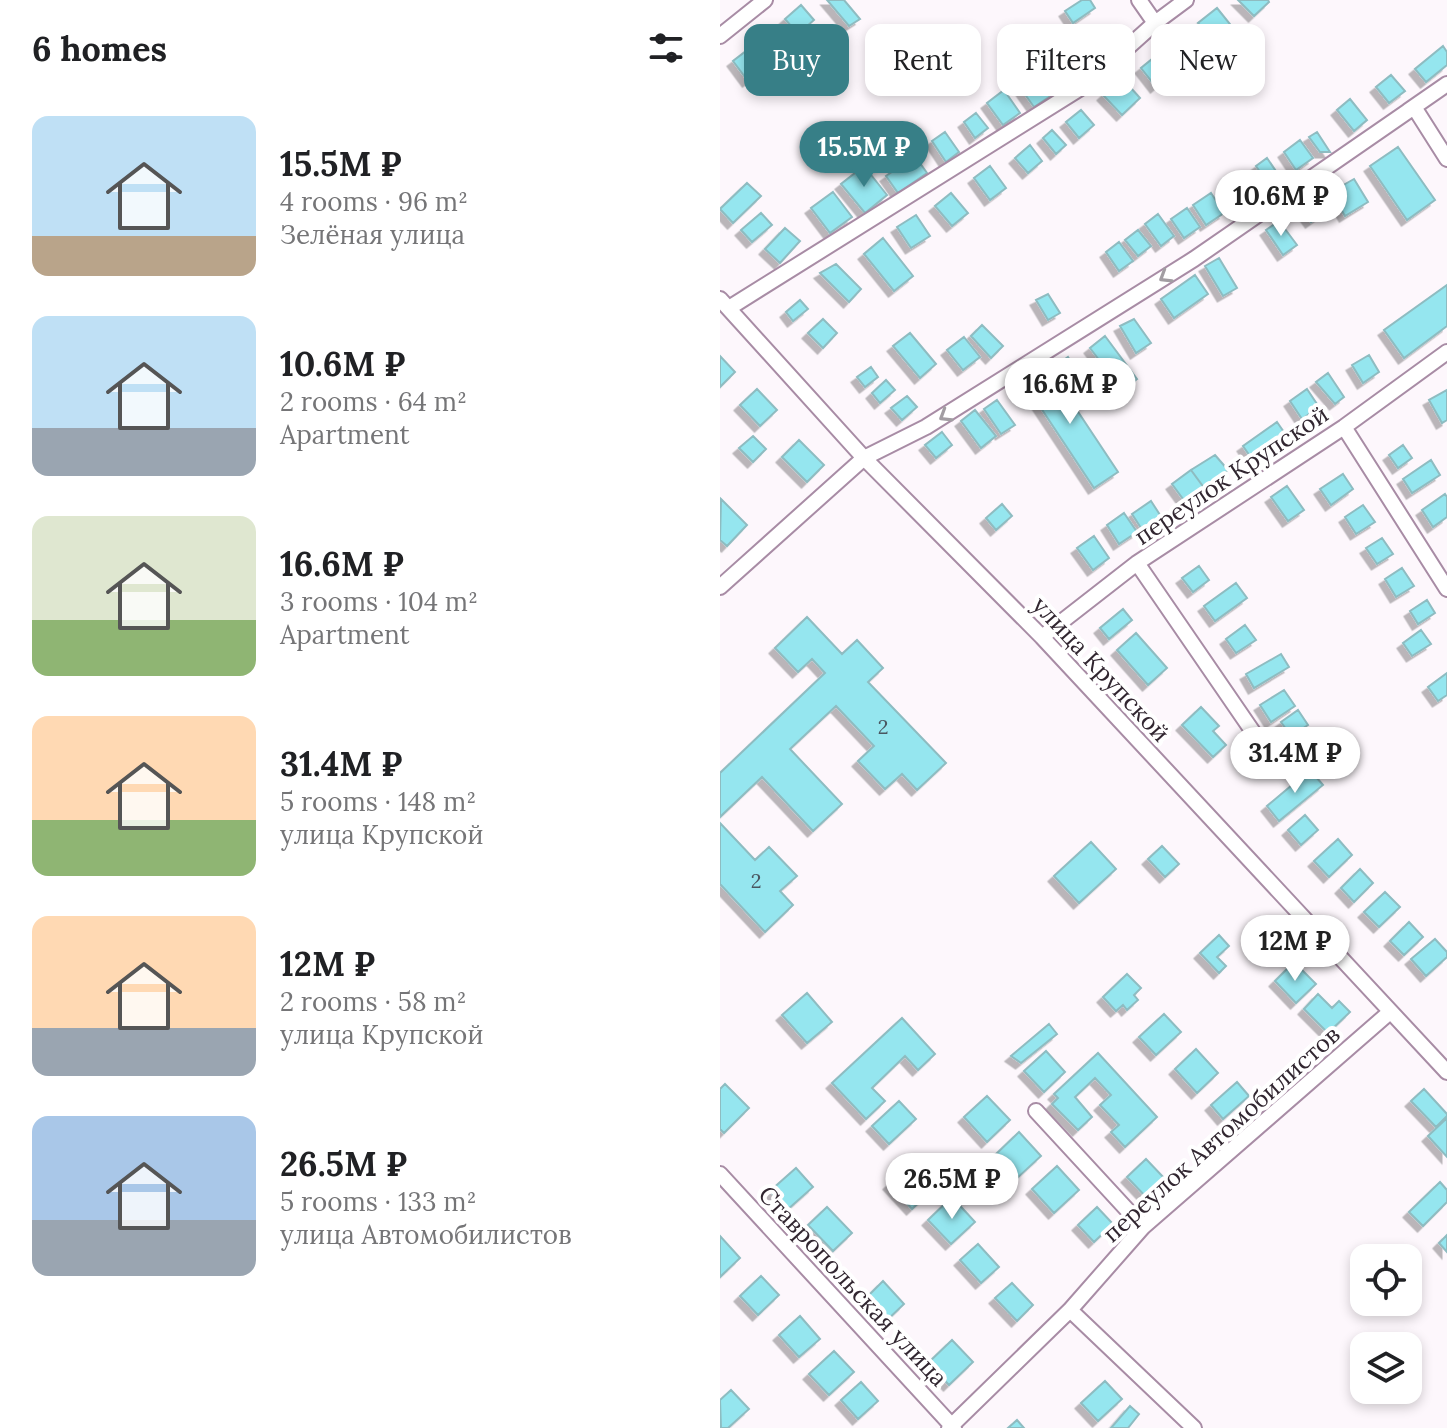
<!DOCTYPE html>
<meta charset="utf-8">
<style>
body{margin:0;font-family:Lora,serif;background:#f6f6f6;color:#202124;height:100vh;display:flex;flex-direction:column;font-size:30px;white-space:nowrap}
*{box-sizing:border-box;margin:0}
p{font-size:26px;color:#757577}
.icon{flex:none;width:44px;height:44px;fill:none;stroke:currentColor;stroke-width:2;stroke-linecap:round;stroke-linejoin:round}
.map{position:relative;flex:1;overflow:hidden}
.panel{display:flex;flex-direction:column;background:#fff;width:720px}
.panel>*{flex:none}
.top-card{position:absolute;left:24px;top:24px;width:582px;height:72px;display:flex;gap:16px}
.tools{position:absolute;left:630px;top:1244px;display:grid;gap:16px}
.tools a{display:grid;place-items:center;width:72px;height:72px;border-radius:16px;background:#fff;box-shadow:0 4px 12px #0003;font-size:40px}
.price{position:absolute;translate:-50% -68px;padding:0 18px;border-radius:28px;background:#fff;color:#222;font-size:26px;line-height:52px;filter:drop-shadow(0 2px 4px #0008)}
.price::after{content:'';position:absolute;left:50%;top:48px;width:24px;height:18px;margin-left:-12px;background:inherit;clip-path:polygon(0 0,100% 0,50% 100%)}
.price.selected{background:#377f87;color:#fff}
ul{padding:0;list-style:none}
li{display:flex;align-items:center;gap:24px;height:200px;padding:0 32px}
li span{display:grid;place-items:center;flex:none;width:224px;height:160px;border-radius:16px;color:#555}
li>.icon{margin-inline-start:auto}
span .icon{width:96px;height:96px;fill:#fffc;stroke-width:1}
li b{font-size:34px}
h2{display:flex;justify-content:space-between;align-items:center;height:96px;padding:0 32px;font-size:34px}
.tag{padding:0 28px;border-radius:16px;background:#fff;box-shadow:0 4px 12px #0003;font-size:28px;line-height:72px}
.tag.selected{background:#377f87;color:#fff}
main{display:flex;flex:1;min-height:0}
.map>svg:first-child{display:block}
.building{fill:#95e6ef;stroke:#8ebcc1;stroke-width:2;filter:url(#shadow)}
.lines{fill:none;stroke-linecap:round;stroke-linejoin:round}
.minor-casing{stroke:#a88ca5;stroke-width:18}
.minor{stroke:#fff;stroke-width:14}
.oneway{stroke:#a29da2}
.labels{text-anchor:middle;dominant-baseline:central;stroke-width:8;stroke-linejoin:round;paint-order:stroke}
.number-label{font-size:20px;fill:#4a5660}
.street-label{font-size:24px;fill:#312630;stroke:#fff}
</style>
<main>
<section class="panel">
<h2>6 homes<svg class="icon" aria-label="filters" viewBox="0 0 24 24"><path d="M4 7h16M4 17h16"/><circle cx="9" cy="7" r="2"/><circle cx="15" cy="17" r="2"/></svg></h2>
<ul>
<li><span style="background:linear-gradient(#bfe0f5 75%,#b9a48a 0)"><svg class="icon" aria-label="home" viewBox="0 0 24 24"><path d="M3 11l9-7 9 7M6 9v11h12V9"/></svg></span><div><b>15.5M ₽</b><p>4 rooms · 96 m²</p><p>Зелёная улица</p></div></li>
<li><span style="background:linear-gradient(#bfe0f5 70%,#9aa5b1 0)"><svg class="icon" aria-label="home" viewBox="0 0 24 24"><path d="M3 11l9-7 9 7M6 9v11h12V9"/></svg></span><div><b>10.6M ₽</b><p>2 rooms · 64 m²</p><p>Apartment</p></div></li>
<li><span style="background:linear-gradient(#dfe7d0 65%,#8fb573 0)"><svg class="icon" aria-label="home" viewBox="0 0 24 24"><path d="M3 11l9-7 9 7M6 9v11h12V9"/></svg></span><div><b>16.6M ₽</b><p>3 rooms · 104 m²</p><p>Apartment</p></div></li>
<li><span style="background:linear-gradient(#ffd9b3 65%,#8fb573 0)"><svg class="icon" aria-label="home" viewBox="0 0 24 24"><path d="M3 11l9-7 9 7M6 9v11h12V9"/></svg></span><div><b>31.4M ₽</b><p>5 rooms · 148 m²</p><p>улица Крупской</p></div></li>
<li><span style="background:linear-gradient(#ffd9b3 70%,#9aa5b1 0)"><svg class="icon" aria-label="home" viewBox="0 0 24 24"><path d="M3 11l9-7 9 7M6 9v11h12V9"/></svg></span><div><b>12M ₽</b><p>2 rooms · 58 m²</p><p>улица Крупской</p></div></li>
<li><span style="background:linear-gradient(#a9c7e8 65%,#9aa5b1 0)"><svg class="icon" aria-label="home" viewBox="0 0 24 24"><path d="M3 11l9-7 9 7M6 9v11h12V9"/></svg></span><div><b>26.5M ₽</b><p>5 rooms · 133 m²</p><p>улица Автомобилистов</p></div></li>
</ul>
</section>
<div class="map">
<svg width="727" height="1428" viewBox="0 0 727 1428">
<defs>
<filter id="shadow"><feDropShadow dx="-5.5" dy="5.5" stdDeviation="0" flood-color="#0004"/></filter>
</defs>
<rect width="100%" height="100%" fill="#fdf7fc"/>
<path class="building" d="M107,0h17l16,19 -11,7z
M362,0h8l5,8 -22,15 -8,-12z
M518,0h30l1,2 -15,14z
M81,5l13,15 -16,14 -13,-15z
M497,8l21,26 -18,15 -22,-26z
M53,28l19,21 -14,13 -21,-23z
M389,32l8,10 -19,16 -9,-11z
M468,36l14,19 -14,11 -14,-19z
M723,46l4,6v13l-21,17 -11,-13z
M26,51l15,20 -13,10 -15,-20z
M437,55l15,18 -16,14 -15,-19z
M305,56l27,39 -18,12 -27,-38z
M671,75l14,16 -16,12 -13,-16z
M402,78l18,20 -18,17 -19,-20z
M284,90l16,23 -17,12 -16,-22z
M630,99l17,21 -13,11 -17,-21z
M361,110l13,15 -15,13 -13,-16z
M256,113l12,15 -13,10 -11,-16z
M332,130l14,15 -10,9 -13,-16z
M225,132l14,20 -13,10 -14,-21z
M597,132l13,20h-10l-11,-15z
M580,140l13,18 -17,12 -12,-18z
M310,145l12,16 -14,12 -13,-15z
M678,147l37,53 -28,20 -37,-54z
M195,156l12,17 -29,20 -12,-17z
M547,158l15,22 -11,8 -15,-22z
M144,166l23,29 -22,18 -24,-29z
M270,166l16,22 -16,12 -16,-22z
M634,179l14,23 -23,14 -14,-24z
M27,183l14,13 -28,27 -13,-14z
M512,183l15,23 -11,7 -14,-23z
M113,192l19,25 -22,16 -19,-25z
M231,193l17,20 -16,13 -17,-20z
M491,193l13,20 -18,12 -13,-20z
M595,196l11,15 -15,11 -11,-15z
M467,208l13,19 -16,11 -13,-19z
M41,213l11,12 -20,17 -11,-12z
M438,214l16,22 -13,10 -16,-22z
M196,215l14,21 -19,12 -14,-21z
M559,221l18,24 -14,10 -17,-25z
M65,228l15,13 -20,22 -15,-14z
M418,230l13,16 -13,10 -13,-16z
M163,238l30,38 -19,15 -30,-37z
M399,242l14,19 -14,10 -13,-19z
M499,258l18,30 -14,8 -18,-30z
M116,264l25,25 -12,13 -29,-29z
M475,275l13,19 -34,24 -13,-19z
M727,285v41l-43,32 -20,-28z
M328,294l12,19 -12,7 -12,-20z
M80,300l8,9 -15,12 -7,-9z
M103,319l14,14 -14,15 -15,-15z
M414,319l17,24 -15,10 -16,-27z
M262,325l21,21 -12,12 -20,-22z
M190,333l26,31 -16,14 -27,-32z
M385,336l32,43 -15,11 -32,-42z
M244,337l16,20 -17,13 -16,-20z
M649,355l10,17 -16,11 -11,-18z
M0,356l15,16 -15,15z
M348,357l15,24 -13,9 -16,-23z
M327,365l71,107 -24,16 -71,-107z
M151,367l7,10 -13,10 -8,-10z
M608,373l16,24 -9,7 -19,-22z
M166,380l9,10 -15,13 -8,-10z
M37,389l20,21 -17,16 -20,-21z
M587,389l12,18 -17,12 -12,-18z
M727,390v30l-5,3 -13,-23z
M187,396l10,11 -15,13 -11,-12z
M277,400l18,25 -14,9 -17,-25z
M255,410l21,26 -15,12 -20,-27z
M557,422l9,13 -34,24 -9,-13z
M222,432l10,13 -16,13 -11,-13z
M33,436l13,13 -13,13 -14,-14z
M79,440l25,25 -17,17 -25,-25z
M683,445l9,13 -14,10 -9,-13z
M495,455l13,15 -23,19 -14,-19z
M711,460l9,15 -28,18 -9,-14z
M471,470l14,19 -19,14 -14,-19z
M623,474l10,15 -22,16 -11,-16z
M567,486l17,24 -16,11 -17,-24z
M725,494l2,3v20l-14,10 -11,-17z
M1,499l26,26 -20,21 -7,-6z
M431,501l11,17 -19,13 -11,-17z
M282,504l10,12 -16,14 -10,-12z
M643,505l12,17 -19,12 -11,-17z
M404,513l13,19 -18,12 -12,-19z
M374,536l15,22 -16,12 -16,-22z
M662,538l11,16 -16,10 -11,-16z
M479,566l10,14 -16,12 -11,-14z
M682,568l12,18 -18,11 -11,-18z
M516,583l11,15 -32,23 -11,-15z
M707,600l8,13 -17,11 -8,-13z
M403,609l9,11 -23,19 -9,-11z
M87,617l35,37 15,-14 26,28 -15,14 78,81 -29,27 -15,-16 -17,15 -27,-28 16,-15 -38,-40 -46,43 52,55 -29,27 -51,-54 -42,40v-44l105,-100 -13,-14 -14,13 -23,-24z
M525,625l11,15 -20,13 -10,-14z
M701,630l10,14 -19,12 -9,-13z
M416,633l31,35 -19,17 -31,-35z
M561,654l8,13 -35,21 -8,-14z
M727,673v22l-9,6 -10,-14z
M564,690l11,16 -24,16 -11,-17z
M481,707l18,19 -6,5 13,14 -13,12 -31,-32z
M578,710l10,15 -17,11 -10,-14z
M590,770l13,15 -44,36 -12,-15z
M585,815l13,15 -17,15 -13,-15z
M0,823l35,37 14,-13 28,29 -17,15 13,14 -28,27 -45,-48z
M618,839l14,16 -23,22 -15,-16z
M371,842l25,27 -37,34 -25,-27z
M442,846l17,18 -14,13 -17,-18z
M640,869l13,14 -19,19 -13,-14z
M665,892l15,15 -21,20 -15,-15z
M689,922l14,15 -19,18 -14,-14z
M499,935l10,11 -12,11 9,9 -7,7 -19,-20z
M715,939l12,13v5l-21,19 -15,-17z
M574,962l22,22 -20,19 -21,-22z
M407,974l14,14 -7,7 4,5 -11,10 -4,-5 -7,6 -13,-14z
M87,993l25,29 -25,21 -25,-28z
M598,994l14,14 7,-7 11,11 -22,21 -24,-24z
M444,1014l17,18 -25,23 -17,-18z
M182,1018l33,36 -17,16 -13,-14 -33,32 13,13 -19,18 -34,-36z
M329,1024l8,10 -36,29 -10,-7z
M476,1049l22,24 -21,20 -22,-24z
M326,1051l19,21 -21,20 -20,-21z
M378,1053l59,64 -32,30 -14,-15 8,-7 -19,-20 11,-10 -16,-17 -20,19 17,20 -14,13 -26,-26 6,-6 -4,-4z
M517,1082l12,14 -26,23 -12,-14z
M5,1084l24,24 -25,25 -4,-4v-40z
M704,1089l23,25v2l-11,11 -25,-26z
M267,1096l23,24 -23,22 -23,-25z
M179,1101l17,18 -27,25 -17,-18z
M727,1118v39l-19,-21z
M299,1132l22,24 -25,23 -22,-23z
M426,1159l20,21 -19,18 -20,-21z
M337,1166l22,24 -25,23 -22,-24z
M76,1168l17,19 -26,23 -17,-19z
M186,1169l23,24 -17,16 -23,-25z
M720,1182l7,8v12l-24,24 -14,-14z
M232,1197l23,25 -24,22 -23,-24z
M107,1207l25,26 -19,18 -25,-26z
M377,1207l16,17 -19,18 -16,-17z
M727,1235v17l-8,-9z
M0,1236l20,22 -20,19z
M258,1244l21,23 -18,16 -21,-23z
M41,1276l18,19 -21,20 -18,-19z
M163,1281l21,23 -19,18 -21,-22z
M292,1283l21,22 -16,16 -22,-23z
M80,1316l20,23 -21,18 -20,-22z
M232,1340l21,22 -24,23 -21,-22z
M114,1351l20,21 -25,23 -20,-21z
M385,1381l17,18 -24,22 -17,-18z
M141,1382l17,19 -20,18 -17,-19z
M11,1390l18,19 -21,19h-7l-1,-28z
M410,1406l9,8 -11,14h-17z
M297,1420l7,8h-16z"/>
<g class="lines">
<g class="minor-casing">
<path id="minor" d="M419,0l16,23
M0,36l45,-36
M688,111l39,-27
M0,299l144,159 178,179 405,435
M9,308l358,-224 68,-61 31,-23
M624,427l103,162
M417,563l127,185
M0,587l144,-129 62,-31 268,-168 220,-152 33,52
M322,637l95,-74 207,-136 103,-75
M316,1111l107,116
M0,1174l234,254
M350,1310l124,118
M229,1428l121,-118 73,-83 247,-215"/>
</g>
<use href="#minor" class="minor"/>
</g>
<defs><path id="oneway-chevron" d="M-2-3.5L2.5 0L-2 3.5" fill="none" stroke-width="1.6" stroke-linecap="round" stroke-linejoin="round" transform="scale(2)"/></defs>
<g class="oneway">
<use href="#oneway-chevron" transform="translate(445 277) rotate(148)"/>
<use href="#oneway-chevron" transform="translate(225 416) rotate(148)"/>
</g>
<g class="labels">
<g class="number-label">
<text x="163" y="726">2</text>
<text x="36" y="880">2</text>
</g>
<g class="street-label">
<text transform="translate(511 475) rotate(-34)">переулок Крупской</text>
<text transform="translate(381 669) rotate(47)">улица Крупской</text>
<text transform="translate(501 1134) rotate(-42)">переулок Автомобилистов</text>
<text transform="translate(133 1286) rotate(47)">Ставропольская улица</text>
</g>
</g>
</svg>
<div class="tools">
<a><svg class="icon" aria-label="locate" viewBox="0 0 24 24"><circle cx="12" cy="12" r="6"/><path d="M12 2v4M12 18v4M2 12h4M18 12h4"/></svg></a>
<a><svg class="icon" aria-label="layers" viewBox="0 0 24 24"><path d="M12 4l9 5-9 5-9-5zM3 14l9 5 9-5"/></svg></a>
</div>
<b class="price selected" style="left:144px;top:189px">15.5M ₽</b>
<b class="price" style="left:561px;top:238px">10.6M ₽</b>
<b class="price" style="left:350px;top:426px">16.6M ₽</b>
<b class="price" style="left:575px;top:795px">31.4M ₽</b>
<b class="price" style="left:575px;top:983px">12M ₽</b>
<b class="price" style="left:232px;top:1221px">26.5M ₽</b>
<div class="top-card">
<a class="tag selected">Buy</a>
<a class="tag">Rent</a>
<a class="tag">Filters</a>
<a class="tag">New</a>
</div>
</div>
</main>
